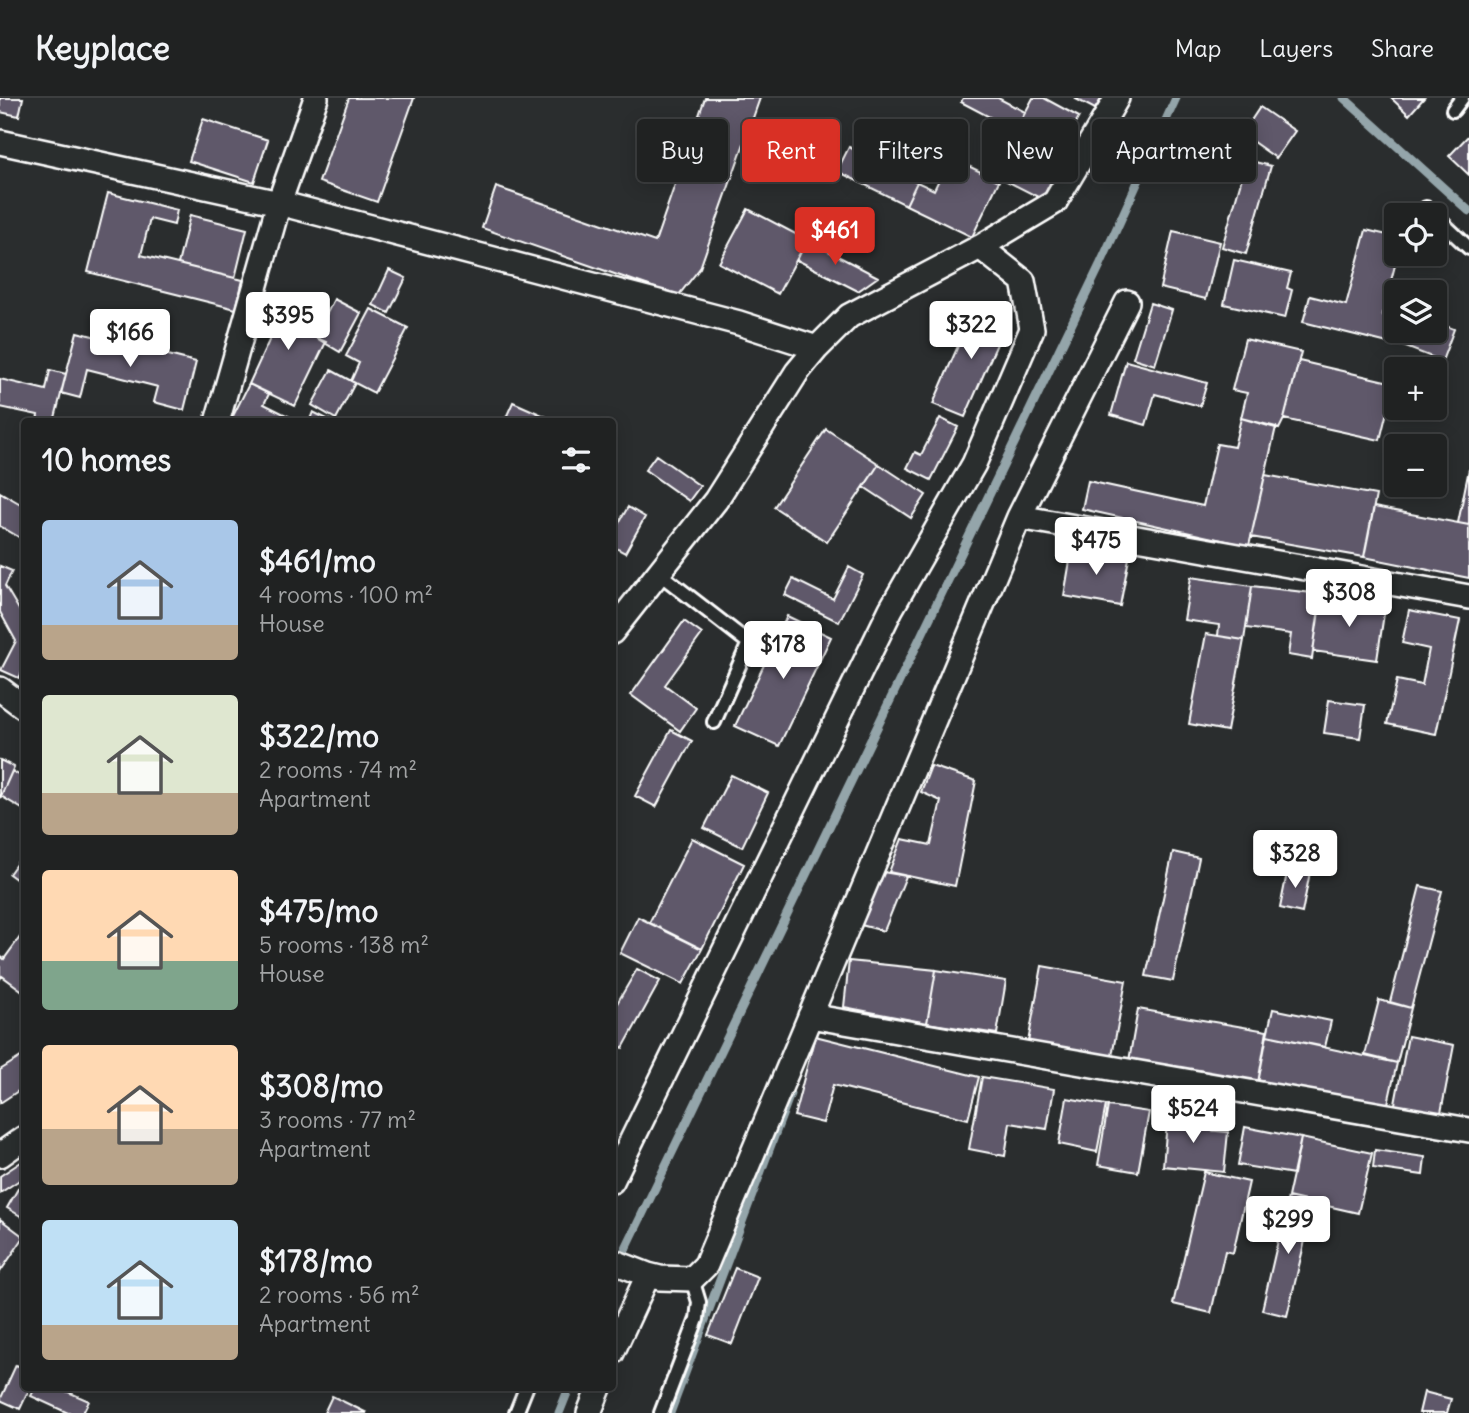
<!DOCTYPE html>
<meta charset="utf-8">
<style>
body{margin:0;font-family:Delius,sans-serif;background:#2d2f2f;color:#f1f3f6;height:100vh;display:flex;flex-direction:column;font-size:26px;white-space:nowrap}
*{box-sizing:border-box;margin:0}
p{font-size:23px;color:#a2a4a5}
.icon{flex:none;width:38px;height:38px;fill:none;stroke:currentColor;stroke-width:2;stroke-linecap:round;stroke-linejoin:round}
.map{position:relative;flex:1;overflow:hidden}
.panel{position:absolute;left:21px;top:320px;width:595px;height:973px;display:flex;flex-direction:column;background:#202222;border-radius:7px;box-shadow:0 4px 18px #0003,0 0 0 2px #3d3f40}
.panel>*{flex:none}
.hud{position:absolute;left:637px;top:21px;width:665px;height:63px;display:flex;gap:14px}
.controls{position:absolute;left:1384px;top:105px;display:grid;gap:14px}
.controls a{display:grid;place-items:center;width:63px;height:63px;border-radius:7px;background:#202222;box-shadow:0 4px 18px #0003,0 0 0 2px #3d3f40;font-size:35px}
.price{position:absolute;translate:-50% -60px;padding:0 16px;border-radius:7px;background:#fff;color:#222;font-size:23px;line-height:46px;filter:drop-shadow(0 2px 4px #0008)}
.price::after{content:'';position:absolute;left:50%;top:42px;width:21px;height:16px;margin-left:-10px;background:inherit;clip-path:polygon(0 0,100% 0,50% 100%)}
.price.current{background:#d93025;color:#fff}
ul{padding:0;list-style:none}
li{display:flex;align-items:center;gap:21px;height:175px;padding:0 21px}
li span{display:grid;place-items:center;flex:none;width:196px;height:140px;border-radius:7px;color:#555}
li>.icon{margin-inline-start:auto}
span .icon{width:84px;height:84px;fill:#fffc;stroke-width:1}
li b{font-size:30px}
h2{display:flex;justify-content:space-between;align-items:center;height:84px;padding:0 21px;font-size:30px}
.chip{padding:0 24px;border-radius:7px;background:#202222;box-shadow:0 4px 18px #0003,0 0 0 2px #3d3f40;font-size:24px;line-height:63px}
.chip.current{background:#d93025;color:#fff}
header{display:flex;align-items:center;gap:42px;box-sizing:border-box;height:98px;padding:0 35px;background:#202222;border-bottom:2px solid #3d3f40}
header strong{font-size:33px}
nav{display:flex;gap:38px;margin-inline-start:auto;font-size:24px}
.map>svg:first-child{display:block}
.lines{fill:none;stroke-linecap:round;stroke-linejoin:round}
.stream{stroke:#94a5aa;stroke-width:9}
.building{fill:#5f596a;stroke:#fff;stroke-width:2}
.lane-casing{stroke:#fff;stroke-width:18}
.street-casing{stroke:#fff;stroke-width:28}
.lane{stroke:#2a2d2e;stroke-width:12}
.street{stroke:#2a2d2e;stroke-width:23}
</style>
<header>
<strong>Keyplace</strong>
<nav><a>Map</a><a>Layers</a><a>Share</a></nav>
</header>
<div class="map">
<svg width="1469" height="1315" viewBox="0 0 1469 1315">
<rect width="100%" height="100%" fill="#2a2d2e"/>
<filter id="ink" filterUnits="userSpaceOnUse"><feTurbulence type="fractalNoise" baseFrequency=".0143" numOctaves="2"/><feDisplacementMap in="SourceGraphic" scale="14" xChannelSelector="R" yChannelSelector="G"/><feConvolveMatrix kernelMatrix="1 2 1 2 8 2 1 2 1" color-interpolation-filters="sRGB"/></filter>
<g filter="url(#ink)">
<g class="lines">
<path class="stream" d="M1344,0l125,113
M625,1152l475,-985 76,-167
M559,1315l10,-25
M670,1315l120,-319"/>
</g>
<path class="building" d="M0,0h23l-4,18 -19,-4z
M349,0h65l-37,104 -58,-20z
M705,0h55l-60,170 -22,28 -196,-68 14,-41 159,55z
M963,0h35l27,14 -9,19 -55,-29z
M1033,0h11l35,19 -17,30 -43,-23z
M1074,0h28l-7,11z
M1391,0h33l-15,17z
M1260,9l35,24 -19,27 -34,-24z
M203,21l65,21 -14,42 -65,-21z
M1018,35l46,23 -22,43 -45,-23z
M1469,37v40l-20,-19z
M849,49l68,35 -11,23 -69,-34z
M950,59l49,24 -27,56 -66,-32 11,-23 17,8z
M1247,62l24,6 -25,88 -24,-7z
M108,95l69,17 -3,15 -24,-6 -9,36 102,25 -7,29 -148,-37z
M748,111l59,31 -29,54 -59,-31z
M190,117l57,14 -12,49 -57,-14z
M1366,132l30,7 2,17 -16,61 14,4v12h8l-4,15 -97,-24 7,-26 36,9z
M1173,133l47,11 -14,57 -46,-11z
M807,142l71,37 -20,14 -61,-31z
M1234,162l57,13 -4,15 5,2 -7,28 -61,-14z
M389,172l17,8 -17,35 -16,-8z
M267,196l56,26 -8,17 11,5 -31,64 -46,-22 30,-65 -19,-9z
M334,201l27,14 -21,39 -25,-15z
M995,205l12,18 -42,96 -32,-13 37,-86z
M1150,205l22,7 -17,55 -22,-7z
M371,211l37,19 -34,65 -23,-12 8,-18 -13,-7z
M1435,224l19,7 -12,32 -39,-15 6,-15h26z
M77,234l119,30 -12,48 -30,-8 4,-15 -71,-18 -7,29 -19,-5z
M1245,241l56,13 -17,67 -5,10 -38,-11 6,-25 -15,-3z
M1126,263l81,22 -7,23 -45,-12 -9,31 -35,-10z
M1299,263l95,22 -14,57 -96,-21z
M50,272l16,4 -12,48h-17l1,-7 -38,-8v-28l46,11z
M331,272l24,13 -19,36 -24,-14z
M249,286l20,10 -5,10 36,18h-70z
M513,304l45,20h-54z
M313,314l20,10h-24z
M940,320l18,9 -27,53 -24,-12 8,-16 6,3z
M1241,320l35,9 -27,119 -167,-37 6,-28 115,25 14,-62 17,3z
M826,331l53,35 -52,78 -53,-35z
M656,357l44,31 -11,15 -44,-31z
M879,366l47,31 -15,23 -47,-31z
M1469,371v56l-11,-2z
M1265,377l111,20 -12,62 -113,-20z
M0,394l24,14v34l-24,-14z
M628,409l17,10 -20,36 -13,-7v-11z
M1374,409l95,18v53l-105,-21z
M1072,451l57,9 -9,48 -56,-10z
M0,468l12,5 -7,15 19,32v51l-5,9 -18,-8 15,-29 -16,-29z
M849,469l14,8 -24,47 -54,-27 8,-16 40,20z
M1191,479l61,9 -8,54 -26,-4 1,-11 -35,-5z
M1252,488l69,8 -9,65 -24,-4 3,-21 -45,-6z
M1321,500l64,9 -8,53 -64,-9z
M1409,512l51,10 -24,114 -49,-10 10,-44 25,5 7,-36 -27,-6z
M787,518l44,21 -52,109 -44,-20z
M684,523l18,13 -37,51 31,23 -16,23 -49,-36z
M1206,536l38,6 -17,91 -38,-7z
M1329,602l36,5 -5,33 -36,-5z
M671,632l21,11 -36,66 -21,-11z
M0,662l14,7 -14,31z
M931,668l45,15 -21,105 -66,-14 13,-33 29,6 10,-44 -20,-9z
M12,673l12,7v32l-23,-14z
M731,677l37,18 -26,54 -38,-19z
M692,740l52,26 -42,85 -53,-26z
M1173,754l26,6 -26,123 -27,-5z
M24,755v32l-15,-11z
M1288,770l22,4 -8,41 -22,-5z
M883,774l23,4 -22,55 -23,-6z
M1420,788l22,5 -31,117 -21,-6z
M638,819l64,32 -19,35 -63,-31z
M23,835l1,1v58l-22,-16 -2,3v-23l4,3z
M849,863l87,9 -9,53 -83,-16z
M1042,868l84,15 -14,75 -84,-14z
M637,871l23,12 -37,67 -11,-6v-30z
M936,872l70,11 -9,53 -70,-11z
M1379,902l32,8 -14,55 -32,-8z
M1138,911l129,22 -9,52 -129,-22z
M1273,911l58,12 -6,26 -58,-12z
M1267,937l130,28 -10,45 -129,-25z
M815,938l164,41 -11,42 -135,-34 -10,38 -29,-7z
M1408,938l46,9 -14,73 -46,-9z
M24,957v32l-24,16v-33z
M982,979l72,12 -7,40 -37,-6 -5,33 -36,-7z
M1067,1000l39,7 -9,47 -38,-8z
M1108,1008l41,6 -11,60 -40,-7z
M1168,1014l28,3 -2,14 34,3 -4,40 -61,-6z
M1245,1029l56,11 -7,36 -56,-9z
M1301,1040l71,15 -14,60 -70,-16z
M1375,1052l50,7 -2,18 -50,-7z
M24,1062v17l-24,16v-17z
M1204,1074l45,10 -16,71 -8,-2 -14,62 -38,-9z
M19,1089l5,3v28l-17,-10z
M1288,1099l26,6 -27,113 -25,-6z
M0,1121l24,18 -24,35z
M735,1170l23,9 -26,67 -24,-9z
M16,1267l8,3v20h6l-10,21 -20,-9z
M35,1290h24l30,13 -6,12h-15l-37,-17z
M1424,1294l27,7 -4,14h-28z
M332,1298l35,17h-43z"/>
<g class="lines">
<g class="lane-casing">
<path id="lane" d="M1453,12l9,-12
M1426,110l8,7
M1435,118l34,32
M660,476l89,69 -35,79
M516,1315l10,-25
M661,1315l36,-94 2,-17 -7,-23"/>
</g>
<g class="street-casing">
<path id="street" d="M0,44l279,61 460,120 78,25
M217,324l62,-219 37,-105
M1019,419l450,80
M612,534l104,-132 81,-128 20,-24 32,-32 131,-69 75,-45 62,-104
M0,591l24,18
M810,918l659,114
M0,1057l24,-17
M612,1083l279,-572 83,-145 58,-135 -9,-48 -43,-34
M612,1163l36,14
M612,1255l36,-78 12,3 32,1 14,-14 313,-748 108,-215
M589,1315l10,-25"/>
</g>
<use href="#lane" class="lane"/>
<use href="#street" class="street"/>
</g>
</g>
</svg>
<div class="controls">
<a><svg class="icon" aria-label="locate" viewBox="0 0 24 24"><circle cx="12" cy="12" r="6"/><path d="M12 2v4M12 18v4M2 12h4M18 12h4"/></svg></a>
<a><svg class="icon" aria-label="layers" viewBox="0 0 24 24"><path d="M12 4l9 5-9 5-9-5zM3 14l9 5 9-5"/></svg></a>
<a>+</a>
<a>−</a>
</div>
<b class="price current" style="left:835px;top:169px">$461</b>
<b class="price" style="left:288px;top:254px">$395</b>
<b class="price" style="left:971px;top:263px">$322</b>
<b class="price" style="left:130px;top:271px">$166</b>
<b class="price" style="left:1096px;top:479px">$475</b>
<b class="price" style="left:1349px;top:531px">$308</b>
<b class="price" style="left:783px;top:583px">$178</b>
<b class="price" style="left:1295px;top:792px">$328</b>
<b class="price" style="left:1193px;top:1047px">$524</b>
<b class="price" style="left:1288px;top:1158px">$299</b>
<div class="hud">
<a class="chip">Buy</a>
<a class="chip current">Rent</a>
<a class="chip">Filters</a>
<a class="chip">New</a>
<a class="chip">Apartment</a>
</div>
<section class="panel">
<h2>10 homes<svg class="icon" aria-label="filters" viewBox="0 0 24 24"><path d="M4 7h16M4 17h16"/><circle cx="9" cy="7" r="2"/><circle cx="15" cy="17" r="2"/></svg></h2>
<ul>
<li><span style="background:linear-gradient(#a9c7e8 75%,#b9a48a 0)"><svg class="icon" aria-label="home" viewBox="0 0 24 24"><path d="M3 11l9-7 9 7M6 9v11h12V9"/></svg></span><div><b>$461/mo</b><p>4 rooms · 100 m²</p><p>House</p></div></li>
<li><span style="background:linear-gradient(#dfe7d0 70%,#b9a48a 0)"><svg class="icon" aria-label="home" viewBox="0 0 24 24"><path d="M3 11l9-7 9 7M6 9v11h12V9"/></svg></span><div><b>$322/mo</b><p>2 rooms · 74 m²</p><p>Apartment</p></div></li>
<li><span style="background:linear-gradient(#ffd9b3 65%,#7fa58c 0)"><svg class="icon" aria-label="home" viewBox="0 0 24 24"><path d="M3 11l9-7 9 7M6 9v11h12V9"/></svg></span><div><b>$475/mo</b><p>5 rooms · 138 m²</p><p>House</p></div></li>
<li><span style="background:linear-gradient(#ffd9b3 60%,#b9a48a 0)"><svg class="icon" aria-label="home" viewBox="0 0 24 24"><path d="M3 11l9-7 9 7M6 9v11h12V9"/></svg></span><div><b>$308/mo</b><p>3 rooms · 77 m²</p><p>Apartment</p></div></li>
<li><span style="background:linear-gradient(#bfe0f5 75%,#b9a48a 0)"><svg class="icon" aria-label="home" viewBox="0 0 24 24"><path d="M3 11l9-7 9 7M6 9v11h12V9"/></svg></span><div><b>$178/mo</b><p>2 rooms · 56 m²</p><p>Apartment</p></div></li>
</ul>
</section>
</div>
